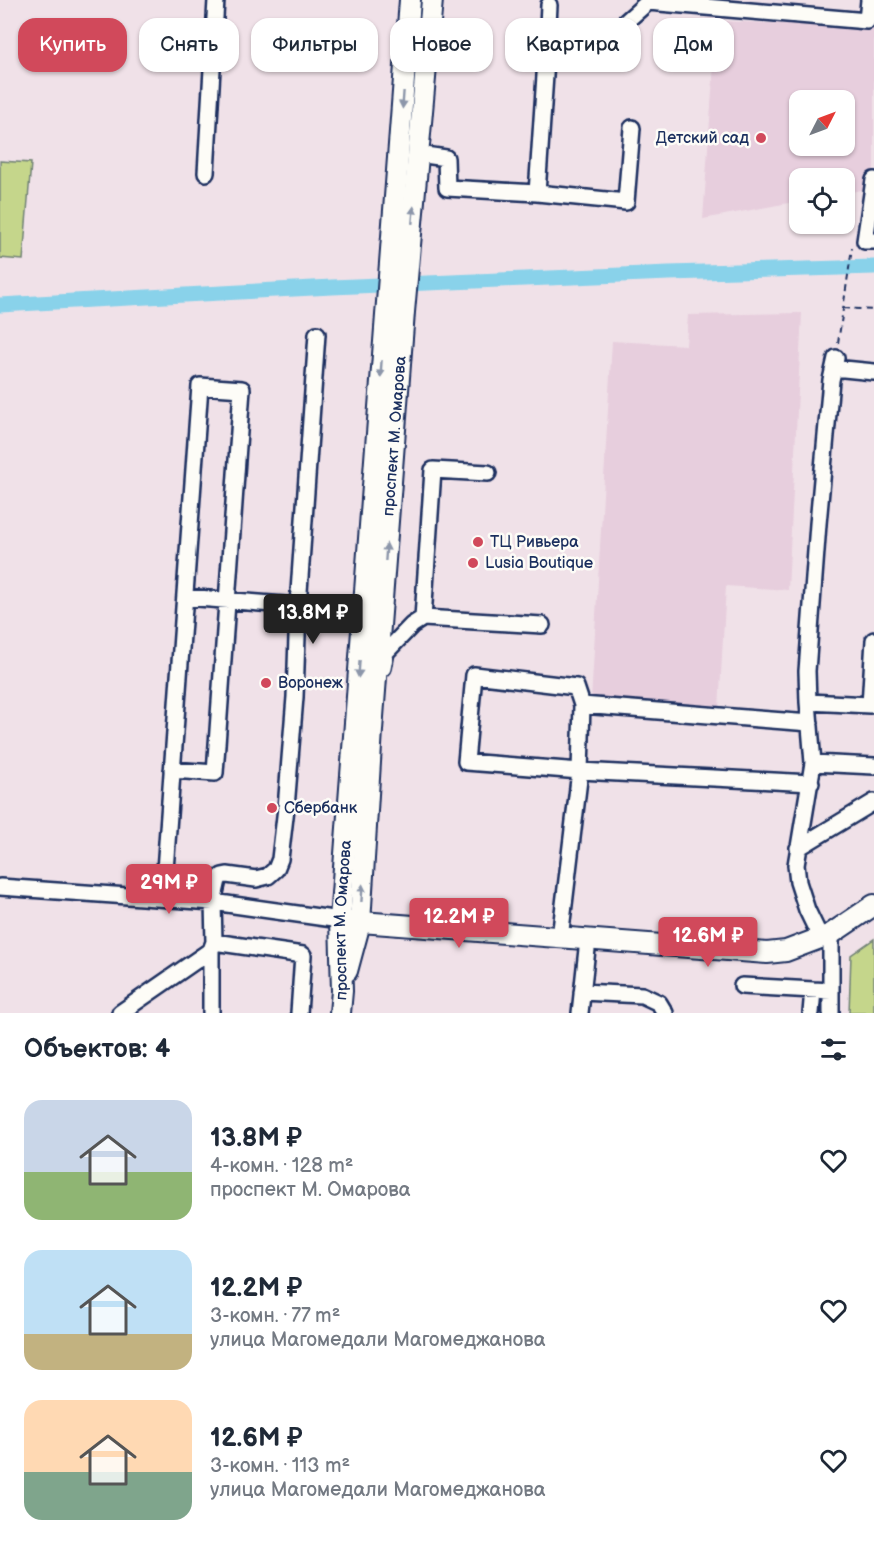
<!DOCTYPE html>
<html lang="ru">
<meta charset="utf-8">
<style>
body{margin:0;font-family:"Balsamiq Sans",sans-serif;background:#f2f2f3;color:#1f2937;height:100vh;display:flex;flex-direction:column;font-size:22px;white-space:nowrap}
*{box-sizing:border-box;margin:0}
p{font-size:20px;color:#747a83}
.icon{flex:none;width:33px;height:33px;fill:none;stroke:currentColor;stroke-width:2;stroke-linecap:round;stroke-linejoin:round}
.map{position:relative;height:1013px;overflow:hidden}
.side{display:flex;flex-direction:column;background:#fff;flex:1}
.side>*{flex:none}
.hud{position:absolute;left:18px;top:18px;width:838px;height:54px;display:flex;gap:12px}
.needle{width:39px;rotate:48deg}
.tools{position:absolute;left:789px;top:90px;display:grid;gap:12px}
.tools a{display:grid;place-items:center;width:66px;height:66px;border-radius:12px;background:#fff;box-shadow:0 2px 4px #0004;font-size:30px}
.price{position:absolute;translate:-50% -51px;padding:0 14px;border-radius:6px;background:#d1495b;color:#fff;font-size:20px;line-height:39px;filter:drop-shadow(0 2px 3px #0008)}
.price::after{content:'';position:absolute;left:50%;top:36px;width:18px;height:14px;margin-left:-9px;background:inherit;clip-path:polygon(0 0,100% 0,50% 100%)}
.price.on{background:#222;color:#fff}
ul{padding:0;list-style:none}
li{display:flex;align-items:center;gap:18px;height:150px;padding:0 24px}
li span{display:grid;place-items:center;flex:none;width:168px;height:120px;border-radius:18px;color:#555}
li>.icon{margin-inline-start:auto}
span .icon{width:72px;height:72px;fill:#fffc;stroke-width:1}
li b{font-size:26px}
h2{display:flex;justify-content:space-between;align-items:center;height:72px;padding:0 24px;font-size:26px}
.tag{padding:0 21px;border-radius:18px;background:#fff;box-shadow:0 2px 4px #0004;font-size:21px;line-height:54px}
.tag.on{background:#d1495b;color:#fff}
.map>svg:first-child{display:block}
.built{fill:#e7cedd;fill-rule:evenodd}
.green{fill:#c5d68b;stroke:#708274;stroke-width:1.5}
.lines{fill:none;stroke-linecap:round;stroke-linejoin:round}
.canal{stroke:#89d2ea;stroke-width:15}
.minor-casing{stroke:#1b2f5e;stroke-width:20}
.major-casing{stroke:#1b2f5e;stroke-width:24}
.path{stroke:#1b2f5e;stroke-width:2;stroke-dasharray:6 4.5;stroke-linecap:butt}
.minor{stroke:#fdfcf7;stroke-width:15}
.major{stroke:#fdfcf7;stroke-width:20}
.oneway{fill:#8c96aa}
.poi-dot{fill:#d1495b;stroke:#fdfcf7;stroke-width:2}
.labels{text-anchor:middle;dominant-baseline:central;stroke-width:5;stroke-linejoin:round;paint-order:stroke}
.poi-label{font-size:16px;fill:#1b2f5e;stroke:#fdfcf7;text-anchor:start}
.street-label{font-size:16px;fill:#1b2f5e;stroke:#fdfcf7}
</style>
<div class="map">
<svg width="874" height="1013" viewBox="0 0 874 1013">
<rect width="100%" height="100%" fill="#f0e1e8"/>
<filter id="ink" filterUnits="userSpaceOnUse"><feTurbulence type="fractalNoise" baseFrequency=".0167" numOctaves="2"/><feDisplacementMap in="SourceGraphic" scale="12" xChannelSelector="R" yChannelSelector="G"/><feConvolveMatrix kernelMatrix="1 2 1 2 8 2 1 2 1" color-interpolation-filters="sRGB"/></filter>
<g filter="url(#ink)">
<path class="built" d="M717,21l157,6v161l-29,5 -1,-15h-44l-1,23 -96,18zM800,100h44v46h-44z
M802,313l-14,277 -62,-4 -7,123 -128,-8 21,-360 74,4 2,-30z"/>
<path class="green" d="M0,161l31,2 -8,97 -23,-2z
M874,939v74h-25l2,-58z"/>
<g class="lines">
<path class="canal" d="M0,305l332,-18 337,-14 205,-6"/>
<g class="minor-casing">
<path id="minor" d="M547,46l2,-41
M632,128l-6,74 -89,-9 10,-147 66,-13 35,-31 219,19 2,-21
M418,154l28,4 1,30 90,5
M206,173l10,-173
M874,180l-9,61h9
M834,368l40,4
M185,597l113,9
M423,618l119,7
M383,668l3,-16 26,-27 11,-7 10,-148 55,3
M808,702l-1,-31 11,-147 13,-144 5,-22
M582,705l228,18
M813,763l61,3
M798,848l76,-46
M0,887l213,15 127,18
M163,898l37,-512 42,3 -27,384 -43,-3
M560,938l20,-167 2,-66 -6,-18 -102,-12 -8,87 114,9 231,12
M821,939l-14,-29 -9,-28 -2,-17 17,-102 -5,-61 62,3 4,-65
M214,942l89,13 -4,58
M211,950v63
M742,986l89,5
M582,992l60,3 17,8 6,10
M120,1013l91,-63 3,-8 -1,-40 5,-22 4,-4 5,-1 29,4 12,-3 8,-7 4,-10 6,-51 9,-111 3,-91 19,-272
M580,1013l8,-73
M811,1013l2,-23
M831,1013v-79"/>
</g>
<g class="major-casing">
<g id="major">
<path d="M348,921l419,32 19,-2 45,-17 43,-29"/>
<path id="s1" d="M347,971l13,-48 12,-193 32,-418 28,-312"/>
<path id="s2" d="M340,1013l2,-22 -2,-71 70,-920"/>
</g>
</g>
<path class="path" d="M844,308l30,2
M838,343l14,-95"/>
<use href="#minor" class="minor"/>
<use href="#major" class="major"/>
</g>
<defs><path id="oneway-solid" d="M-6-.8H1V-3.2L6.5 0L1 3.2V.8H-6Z" transform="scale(1.5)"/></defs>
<g class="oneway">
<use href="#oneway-solid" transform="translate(403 100) rotate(94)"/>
<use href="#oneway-solid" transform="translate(413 215) rotate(-85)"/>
<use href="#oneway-solid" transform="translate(381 369) rotate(94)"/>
<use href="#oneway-solid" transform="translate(386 552) rotate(-86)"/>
<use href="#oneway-solid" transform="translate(359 669) rotate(94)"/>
<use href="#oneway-solid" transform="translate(362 893) rotate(-86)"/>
</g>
</g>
<g class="poi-dot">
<circle cx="761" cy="138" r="6"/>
<circle cx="478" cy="542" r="6"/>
<circle cx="473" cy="563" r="6"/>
<circle cx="266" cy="683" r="6"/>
<circle cx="272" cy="808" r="6"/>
</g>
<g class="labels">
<g class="poi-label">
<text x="749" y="138" text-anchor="end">Детский сад</text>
<text x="490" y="542">ТЦ Ривьера</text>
<text x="485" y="563">Lusia Boutique</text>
<text x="278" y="683">Воронеж</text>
<text x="284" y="808">Сбербанк</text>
</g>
<g class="street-label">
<text stroke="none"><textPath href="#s1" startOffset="538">проспект М. Омарова</textPath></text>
<text stroke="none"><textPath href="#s2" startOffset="93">проспект М. Омарова</textPath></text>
</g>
</g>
</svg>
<div class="tools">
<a><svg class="needle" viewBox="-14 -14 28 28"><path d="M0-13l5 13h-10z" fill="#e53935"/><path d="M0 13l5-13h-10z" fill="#747a83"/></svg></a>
<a><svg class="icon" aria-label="locate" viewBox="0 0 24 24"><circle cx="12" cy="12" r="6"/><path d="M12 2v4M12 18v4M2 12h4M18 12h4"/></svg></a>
</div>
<b class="price on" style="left:313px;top:645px">13.8M ₽</b>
<b class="price" style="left:169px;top:915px">29M ₽</b>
<b class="price" style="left:459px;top:949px">12.2M ₽</b>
<b class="price" style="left:708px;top:968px">12.6M ₽</b>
<div class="hud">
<a class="tag on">Купить</a>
<a class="tag">Снять</a>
<a class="tag">Фильтры</a>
<a class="tag">Новое</a>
<a class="tag">Квартира</a>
<a class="tag">Дом</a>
</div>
</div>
<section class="side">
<h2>Объектов: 4<svg class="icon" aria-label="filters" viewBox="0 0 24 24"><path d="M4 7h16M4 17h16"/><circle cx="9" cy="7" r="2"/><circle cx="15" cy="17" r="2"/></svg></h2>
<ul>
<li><span style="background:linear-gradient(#c9d6e8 60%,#8fb573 0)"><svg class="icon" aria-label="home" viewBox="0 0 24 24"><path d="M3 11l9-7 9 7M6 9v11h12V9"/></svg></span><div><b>13.8M ₽</b><p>4-комн. · 128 m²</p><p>проспект М. Омарова</p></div><svg class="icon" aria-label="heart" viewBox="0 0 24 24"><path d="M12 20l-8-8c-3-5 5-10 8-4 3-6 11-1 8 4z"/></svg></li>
<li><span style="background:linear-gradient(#bfe0f5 70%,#c2b280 0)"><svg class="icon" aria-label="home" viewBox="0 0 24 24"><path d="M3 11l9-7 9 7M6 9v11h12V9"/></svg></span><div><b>12.2M ₽</b><p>3-комн. · 77 m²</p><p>улица Магомедали Магомеджанова</p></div><svg class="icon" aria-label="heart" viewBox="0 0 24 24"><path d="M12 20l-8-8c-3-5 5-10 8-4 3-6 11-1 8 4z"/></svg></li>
<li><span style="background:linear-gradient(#ffd9b3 60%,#7fa58c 0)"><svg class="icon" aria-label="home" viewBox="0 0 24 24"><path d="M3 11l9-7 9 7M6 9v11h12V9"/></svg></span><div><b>12.6M ₽</b><p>3-комн. · 113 m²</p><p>улица Магомедали Магомеджанова</p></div><svg class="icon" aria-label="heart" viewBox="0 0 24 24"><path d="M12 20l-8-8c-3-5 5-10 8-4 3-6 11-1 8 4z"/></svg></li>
</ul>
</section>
